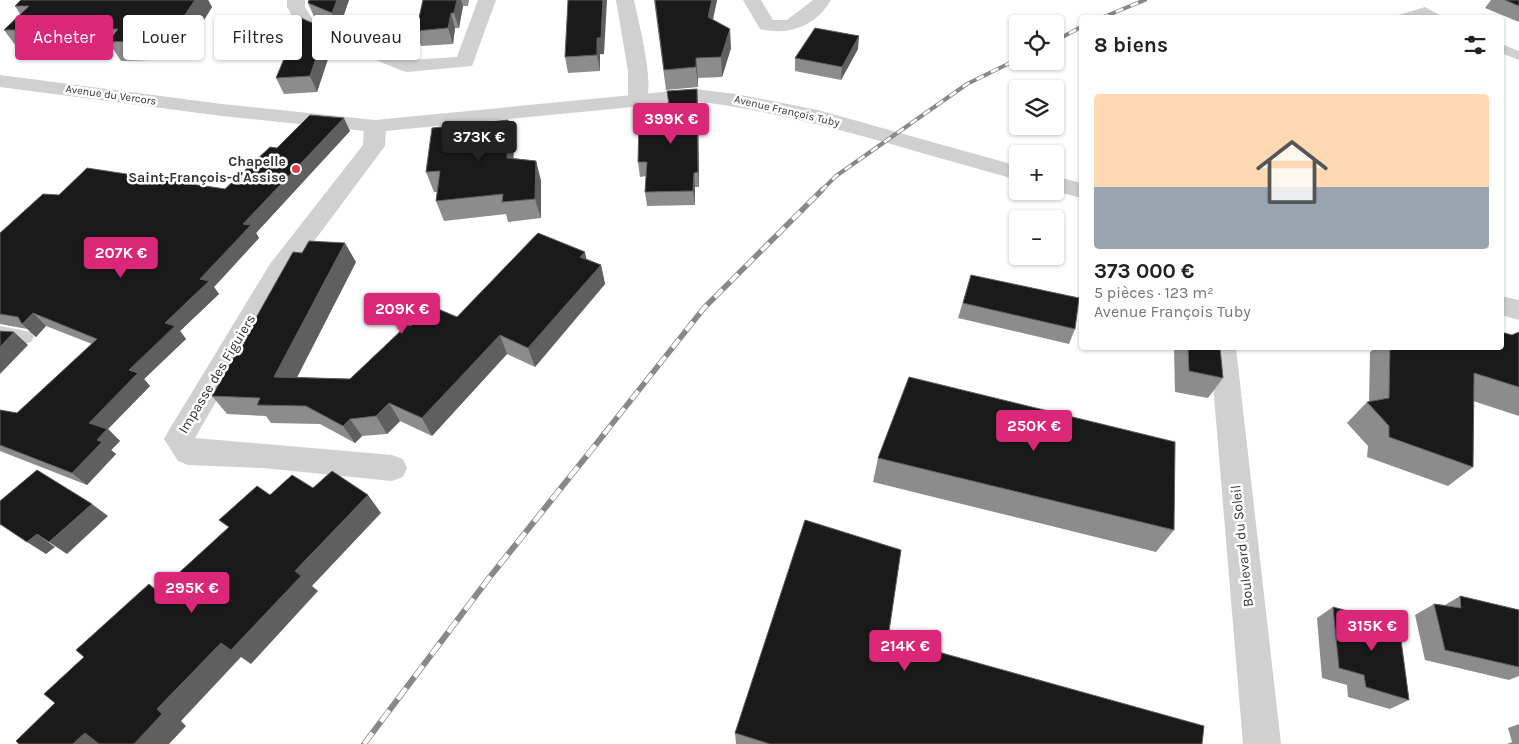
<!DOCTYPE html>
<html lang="fr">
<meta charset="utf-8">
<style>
body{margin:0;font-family:Karla,sans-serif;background:#f2f2f2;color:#222;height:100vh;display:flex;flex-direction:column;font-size:19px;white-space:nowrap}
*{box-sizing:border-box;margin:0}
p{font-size:16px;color:#767676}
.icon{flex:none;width:28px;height:28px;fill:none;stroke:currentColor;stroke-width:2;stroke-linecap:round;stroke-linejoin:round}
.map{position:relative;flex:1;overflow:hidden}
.details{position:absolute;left:1079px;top:15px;width:425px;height:335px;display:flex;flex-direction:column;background:#fff;border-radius:5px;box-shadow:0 1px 4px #0004}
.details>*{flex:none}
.banner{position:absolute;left:15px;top:15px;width:475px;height:45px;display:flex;gap:10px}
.buttons{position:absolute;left:1009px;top:15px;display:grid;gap:10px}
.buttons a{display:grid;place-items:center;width:55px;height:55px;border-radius:5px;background:#fff;box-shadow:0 1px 4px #0004;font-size:25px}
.price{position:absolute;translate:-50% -42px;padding:0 11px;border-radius:5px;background:#db2777;color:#fff;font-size:16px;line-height:32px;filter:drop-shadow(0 1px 2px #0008)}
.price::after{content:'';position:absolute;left:50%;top:30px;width:15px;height:11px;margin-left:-8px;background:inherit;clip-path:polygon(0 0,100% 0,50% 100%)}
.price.current{background:#222;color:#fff}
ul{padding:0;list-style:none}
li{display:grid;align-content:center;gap:10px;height:265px;padding:0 15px}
li span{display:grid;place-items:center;height:155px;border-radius:5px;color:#555}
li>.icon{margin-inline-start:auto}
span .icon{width:90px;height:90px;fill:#fffc;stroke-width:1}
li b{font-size:21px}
h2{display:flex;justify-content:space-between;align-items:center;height:60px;padding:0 15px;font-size:21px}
.pill{padding:0 18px;border-radius:5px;background:#fff;box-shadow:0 1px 4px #0004;font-size:18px;line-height:45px}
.pill.current{background:#db2777;color:#fff}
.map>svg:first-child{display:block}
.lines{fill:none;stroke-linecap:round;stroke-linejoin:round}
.service{fill:#d0d0d0;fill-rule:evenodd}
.minor{fill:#d0d0d0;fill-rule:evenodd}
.tertiary{fill:#d0d0d0;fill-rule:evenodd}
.rail-far2-casing{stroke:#888;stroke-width:4}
.rail-far1-casing{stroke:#888;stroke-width:5.5}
.rail-casing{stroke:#888;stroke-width:6}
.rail-far2{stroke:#fff;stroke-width:2.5;stroke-dasharray:8;stroke-linecap:butt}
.rail-far1{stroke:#fff;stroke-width:4;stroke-dasharray:11;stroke-linecap:butt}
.rail{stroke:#fff;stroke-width:4.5;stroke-dasharray:14;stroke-linecap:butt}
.wall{fill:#8c8c8c}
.shaded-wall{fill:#5f5f5f}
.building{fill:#1a1a1a;stroke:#5f5f5f}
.poi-dot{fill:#e63946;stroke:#fff;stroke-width:2}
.labels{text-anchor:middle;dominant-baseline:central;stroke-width:5;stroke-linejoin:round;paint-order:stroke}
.far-street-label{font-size:11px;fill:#333;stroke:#fff}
.poi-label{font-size:14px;font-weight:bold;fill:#333;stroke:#fff;text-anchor:end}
.street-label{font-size:14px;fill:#333;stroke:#fff}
</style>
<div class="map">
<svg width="1519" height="744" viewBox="0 0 1519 744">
<rect width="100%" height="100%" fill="#fff"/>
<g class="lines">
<path class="service" d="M1425,7l20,11h-17l-5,-3 -34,3z
M1501,44l18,7v9l-18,-7z
M0,326l31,6 3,5 -3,5 -6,2 -25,-4z"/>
<path class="minor" d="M287,0h18v7l8,13 96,40 48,-3 21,-57h18l-24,66 -65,6 -7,-2 -101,-42 -12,-21z
M616,0h18c4,20 22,87 11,102l-7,2 -7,-2 -3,-4v-27z
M743,0h18l12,20h14l26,-20h18c-15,26 -42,36 -71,29z
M375,120l7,1 4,5 -1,20 -97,130 -93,162 197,17 11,4 4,9 -4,9 -11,4 -129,-13 -75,-3 -10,-4 -14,-22 5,-9 101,-166 93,-119 1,-19 4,-5z
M1210,348h26l45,396h-38z"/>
<path class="tertiary" d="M0,75l222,29 153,16 320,-31 41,5 82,16 200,56v14c-108,-29 -212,-65 -323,-79l-320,31 -153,-16 -222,-29z
M1055,176l26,7v15l-26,-7z
M1501,296l18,4v20l-18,-5z"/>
<g class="rail-far2-casing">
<path id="rail-far2" d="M1101,18l44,-18
M1055,41l26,-14
M821,191l15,-15 131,-92 51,-25"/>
</g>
<g class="rail-far1-casing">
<path id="rail-far1" d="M604,434l100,-126 118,-118"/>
</g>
<g class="rail-casing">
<path id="rail" d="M364,744l125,-166 116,-145"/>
</g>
<use href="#rail-far2" class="rail-far2"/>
<use href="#rail-far1" class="rail-far1"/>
<use href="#rail" class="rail"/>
</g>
<path class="wall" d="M21,0h187l4,7 -32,52 -59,2 -8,-12 -94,1 -15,-20 16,-16 -5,-8z
M309,0h40l-10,29 -24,-10 -7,-16z
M423,0h46l-1,6h-5l-4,22h-4l-2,16 -32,2 -5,-15z
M654,0h63l-4,20 18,28 -9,29 -24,1v9l-32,3z
M1491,0h28v22l-34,-14z
M326,29l7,15 -16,48 -33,2 -8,-16z
M858,49l-17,31 -46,-9v-13z
M600,54v17l-32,2 -3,-16 39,-3z
M667,91l31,12 1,84h-4v18l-48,1 -2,-14 1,-16 -6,1 -2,-15 32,-44z
M508,120l6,20 -1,18 23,3 5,20v37l-33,4 -2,-8 -62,7 -8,-20 1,-9h-3l-8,-20z
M350,131l-94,102 3,5 -45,49 5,7 -39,37 6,8 -42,40 6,7 -42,43 12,12 -9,9 5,4 -29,31 -87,-34v-41l17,3 75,-69 -46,-18 -10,11 -9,-8 -27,-5v-91l59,-38 166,-6 52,-41z
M587,259l14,6 4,19 -70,83 -28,-13 -75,82 -32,-15 -13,13 -25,2 -7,7 -35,-19 -49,-1 -5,-7 -39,-2 -15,-18 144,-134 -59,115 53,2 61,-53 46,-9z
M971,275l104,54 -6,15 -111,-26z
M1519,332v84l-46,-15v66l-25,19 -81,-29 1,-11 -21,-23 20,-21h2l1,-50 5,-4h126l11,-13z
M1174,348h46l3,30 -15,20 -33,-6z
M878,458l296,72 -18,22 -283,-70z
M1460,596l59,14v66l-10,4 -84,-20 -10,-45 19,-11 11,1z
M1333,607l76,93 -19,9 -42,-12 -1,-12 -25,-7 -5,-60z
M888,638l314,106h-466l-1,-11z
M1519,724v20h-12l5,-2 -4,-14z"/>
<path class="shaded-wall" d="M195,0h13l4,7 -32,52 -12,-19z
M337,0h12l-10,29 -7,-16z
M457,0h4l2,6 -4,22 -5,-15z
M603,0h4l-3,54h-4v17l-3,-16v-17z
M712,0h5l-8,37 -1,-20z
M451,13l4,15 -2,16 -5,-16z
M326,29l7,15 -16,48 -7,-16z
M730,29l1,19 -9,29 -1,-20z
M859,36l-1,13 -17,31 1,-13z
M696,58l2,20v9l-2,-20z
M697,89l1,14 1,84 -1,-15z
M344,118l6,13 -94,102 3,5 -45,49 5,7 -39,37 6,8 -42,40 6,7 -42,43 12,12 -9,9 5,4 -29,31 -15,-12 25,-33 -8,-17 76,-100 78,-99z
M508,120l6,20 -1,37 -6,-19z
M536,161l5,20v37l-6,-19z
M694,173l1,14v18l-2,-14z
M345,243l11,19 -68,133 -14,-18z
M585,252l4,19 -9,-14z
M601,265l4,19 -70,83 -7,-19z
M33,313l13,13 -10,11 -14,-13z
M14,332l14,13 -28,29v-27z
M500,335l7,19 -75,82 -10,-18z
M389,403l11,18 -13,13 -11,-18z
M350,419l12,17 -7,7 -12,-17z
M368,495l13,18 -69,73 6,5 -67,73 -10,-7 -60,64 5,5 -17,18h-35l23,-35 64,-66 74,-72z
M92,504l16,12 -41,38 -18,-12z
M37,534l18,13 -9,7 -19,-12z
M85,733l27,11h-39z"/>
<path class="building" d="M21,0h174l-27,40 -60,2 10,-13 -114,1 25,-24h-14z
M309,0h28l-5,13 -24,-10z
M423,0h34l-3,13h-3l-3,15 -32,3z
M568,0h35l-2,38h-4v17l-32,2z
M655,0h57l-4,17 22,12 -9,28 -25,1v9l-32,3z
M1505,0h14v6z
M301,18l25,11 -16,47 -34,2z
M815,28l44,8 -17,31 -47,-9z
M697,89l1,83 -4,1 -1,18 -48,1 2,-30h-9l1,-43 32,-1 -4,-27z
M310,115l34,3 -101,106 8,1 -51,54 9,2 -44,42 10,3 -46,44 9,3 -49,50 18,6 -10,11 5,2 -30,31 -72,-28v-35l17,3 80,-74 -64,-26 -11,11 -4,-7 -18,-3v-81l43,-39 16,1 28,-27 138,21 45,-42 7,1z
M508,120l-1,38 29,3 -1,38 -33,3 1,-8 -67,7 4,-30 -14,1 6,-44z
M538,233l47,19 -5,5 21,8 -73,83 -28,-13 -78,83 -33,-15 -13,13 -26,3 -7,7 -37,-20 -49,-1 3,-7 -48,-2 81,-144 9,1 7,-12 36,2 -71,134 76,2 57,-54 4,1 20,-20 26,11z
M971,275l108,23 -4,31 -112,-26z
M0,331l14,1 -14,15z
M1501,332l11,3 7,-3v55l-45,-14 -1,94 -84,-30v-11l-22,-24 22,-4 1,-50h111z
M1188,348h32l3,30 -34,-7z
M909,377l266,65 -1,88 -296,-72z
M37,470l55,34 -43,38 -12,-8 -10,8 -27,-18v-23z
M332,471l36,24 -73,76 6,5 -70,74 -10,-7 -64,66 5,5 -28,30h-35l-14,-11 -12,11h-54l-3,-3 39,-38 -11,-9 40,-37 -8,-7 73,-66 9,8 71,-65 -10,-7 38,-34 13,9 22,-20 21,13z
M805,520l96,30 -13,88 316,88 -2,18h-432l-35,-11z
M1460,596l59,14v57l-74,-17 -11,-46 27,4z
M1333,607l66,18 10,75 -43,-13 -2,-12 -25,-7z"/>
<circle class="poi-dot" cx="296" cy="169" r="5"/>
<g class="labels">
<g class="far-street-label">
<text transform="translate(111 95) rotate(8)">Avenue du Vercors</text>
<text transform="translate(787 111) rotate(13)">Avenue François Tuby</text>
</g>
<g class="poi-label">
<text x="286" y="161">Chapelle<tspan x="286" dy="16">Saint-François-d'Assise</tspan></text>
</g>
<g class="street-label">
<text transform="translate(217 374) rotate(-59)">Impasse des Figuiers</text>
<text transform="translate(1242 546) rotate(-96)">Boulevard du Soleil</text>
</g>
</g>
</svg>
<div class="buttons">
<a><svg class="icon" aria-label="locate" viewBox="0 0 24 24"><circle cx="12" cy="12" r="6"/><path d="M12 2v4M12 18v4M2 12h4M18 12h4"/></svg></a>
<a><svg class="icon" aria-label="layers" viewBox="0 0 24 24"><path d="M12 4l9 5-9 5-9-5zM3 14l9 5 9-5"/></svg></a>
<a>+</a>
<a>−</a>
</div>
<b class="price" style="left:671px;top:145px">399K €</b>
<b class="price current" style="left:479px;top:163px">373K €</b>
<b class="price" style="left:121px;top:279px">207K €</b>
<b class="price" style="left:402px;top:335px">209K €</b>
<b class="price" style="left:1034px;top:452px">250K €</b>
<b class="price" style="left:192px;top:614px">295K €</b>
<b class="price" style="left:1372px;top:652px">315K €</b>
<b class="price" style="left:905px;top:672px">214K €</b>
<div class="banner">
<a class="pill current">Acheter</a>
<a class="pill">Louer</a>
<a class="pill">Filtres</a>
<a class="pill">Nouveau</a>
</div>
<section class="details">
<h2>8 biens<svg class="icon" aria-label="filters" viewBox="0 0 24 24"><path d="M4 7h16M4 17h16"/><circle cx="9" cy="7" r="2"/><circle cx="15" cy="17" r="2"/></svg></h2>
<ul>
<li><span style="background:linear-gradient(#ffd9b3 60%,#9aa5b1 0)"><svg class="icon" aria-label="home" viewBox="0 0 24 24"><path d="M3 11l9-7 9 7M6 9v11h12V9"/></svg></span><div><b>373 000 €</b><p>5 pièces · 123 m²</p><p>Avenue François Tuby</p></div></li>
</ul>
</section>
</div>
